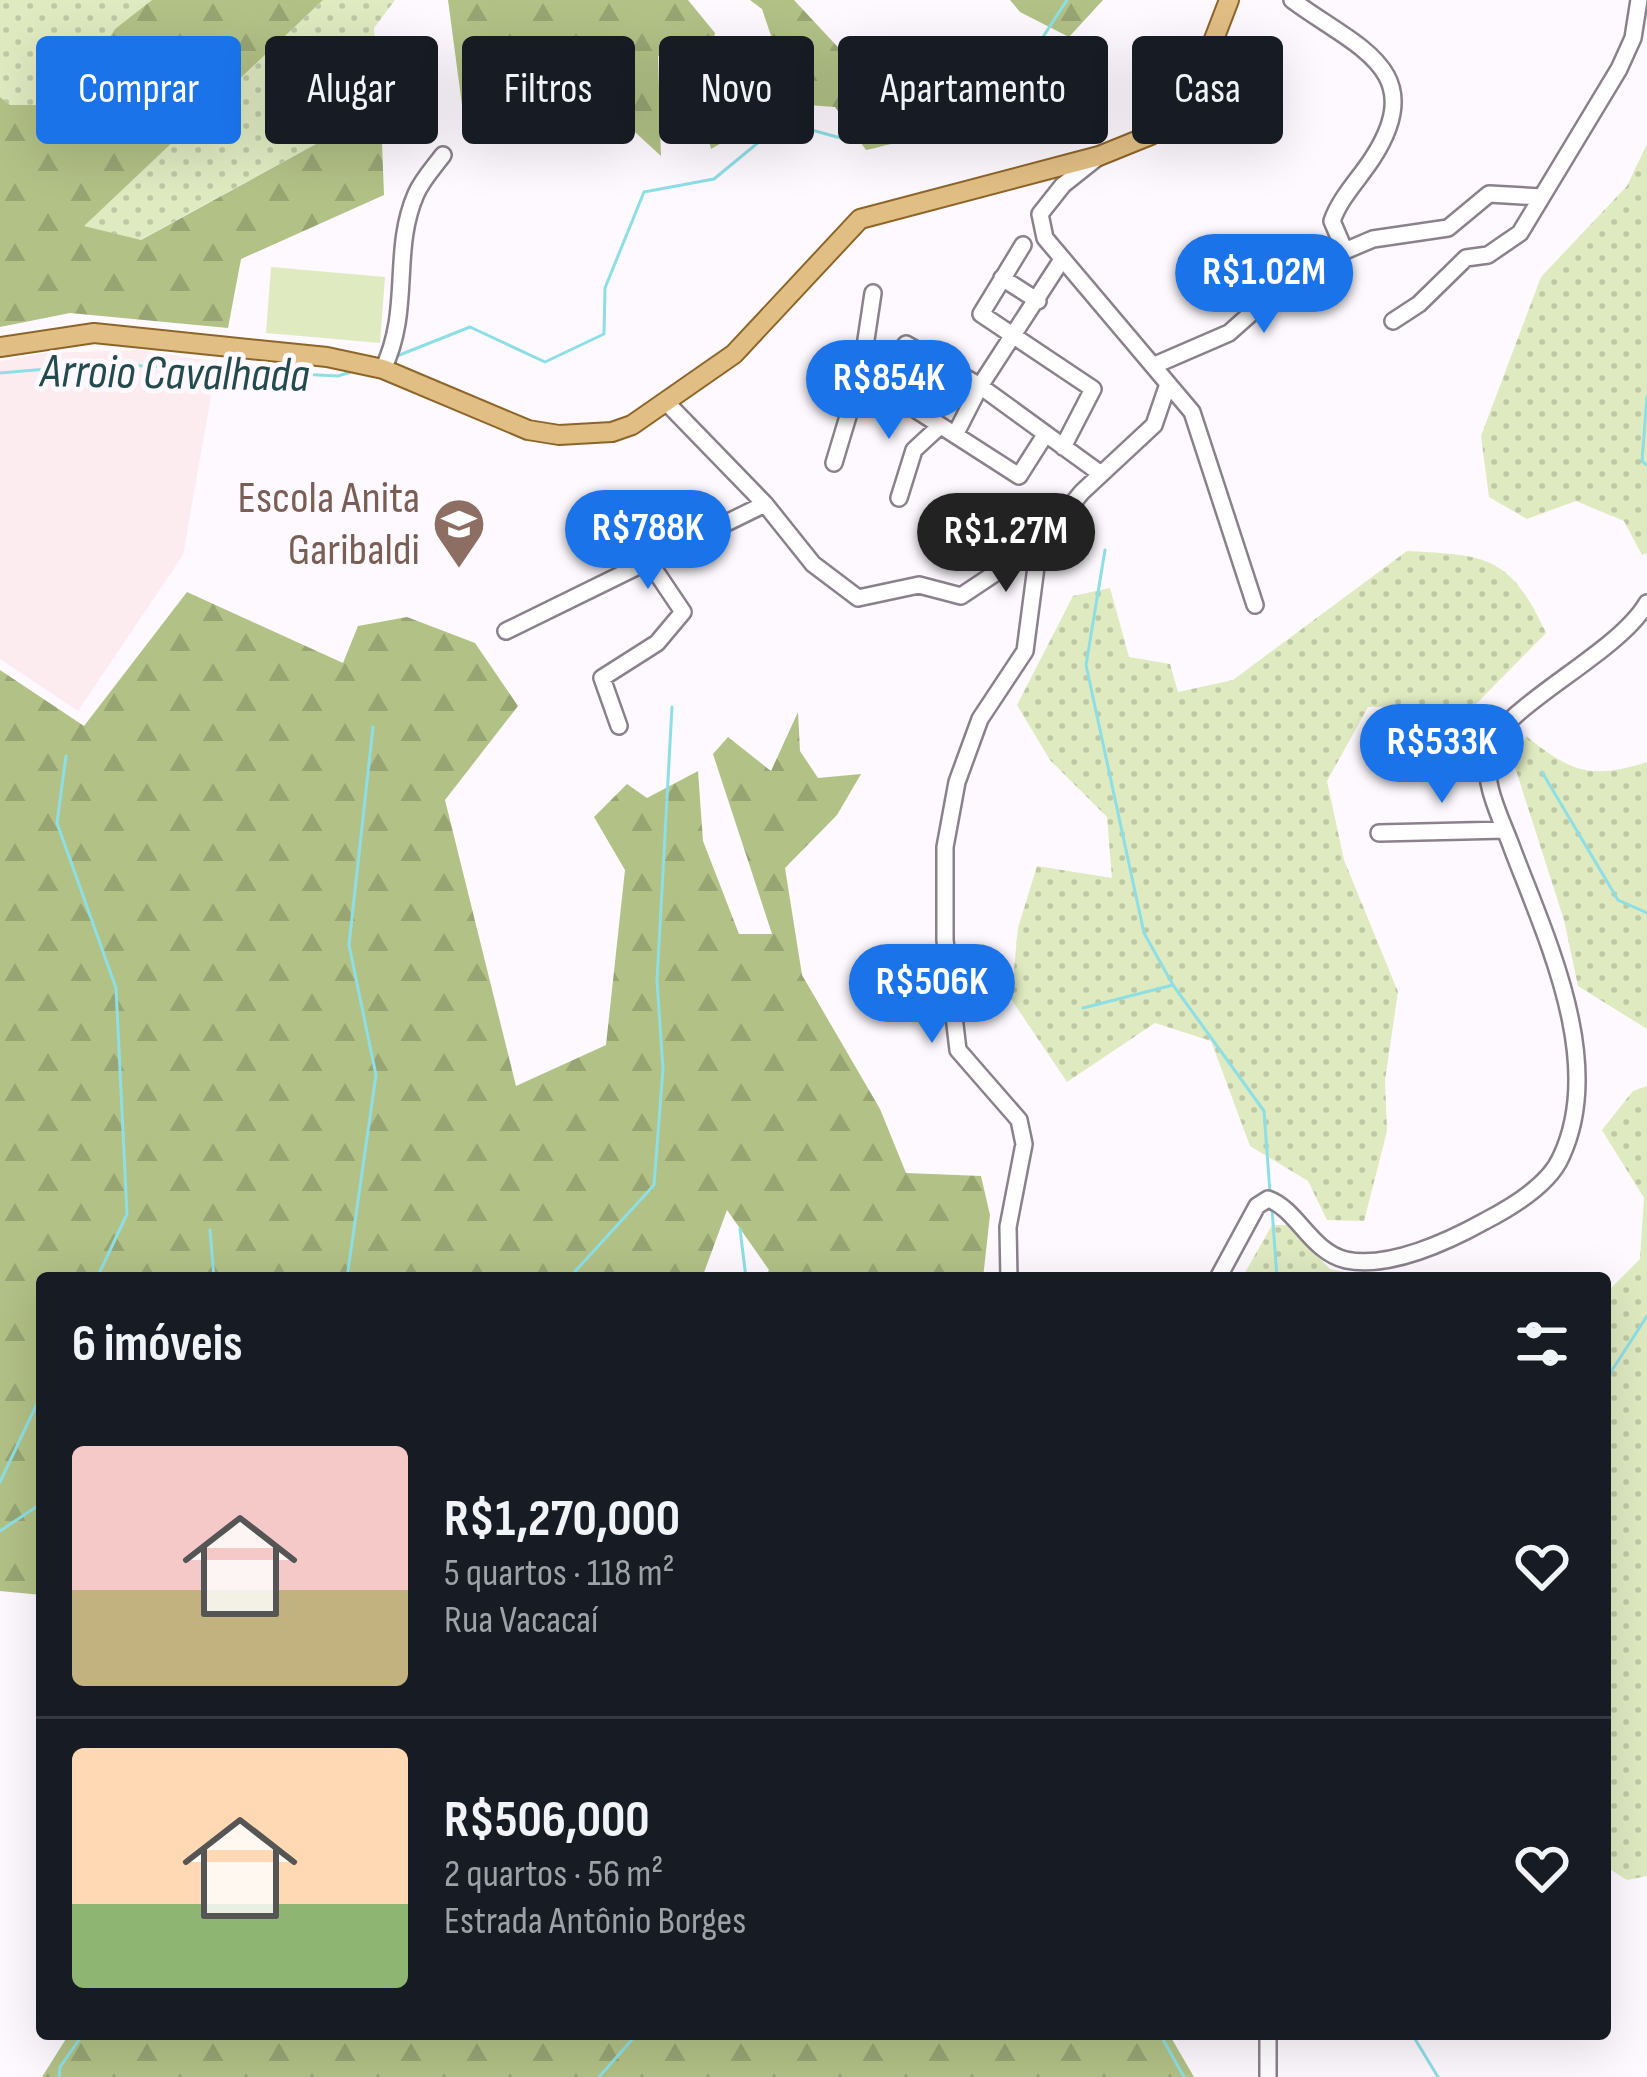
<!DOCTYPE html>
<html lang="pt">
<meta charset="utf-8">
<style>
body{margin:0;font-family:"Sofia Sans Condensed",sans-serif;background:#20242c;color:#f1f3f6;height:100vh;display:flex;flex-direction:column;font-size:45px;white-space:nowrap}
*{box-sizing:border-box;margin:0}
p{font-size:39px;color:#9ea1a6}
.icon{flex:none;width:66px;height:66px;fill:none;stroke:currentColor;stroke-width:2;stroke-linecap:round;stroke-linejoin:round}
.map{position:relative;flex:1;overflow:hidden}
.side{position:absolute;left:36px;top:1272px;width:1575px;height:768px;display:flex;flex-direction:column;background:#171b24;border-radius:12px;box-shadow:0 12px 48px #0002}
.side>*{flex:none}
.hud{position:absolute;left:36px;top:36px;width:1575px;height:108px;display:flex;gap:24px}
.price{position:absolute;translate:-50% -102px;padding:0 27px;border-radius:42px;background:#1a73e8;color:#fff;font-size:39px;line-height:78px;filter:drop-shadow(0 3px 6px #0008)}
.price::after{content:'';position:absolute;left:50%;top:72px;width:36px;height:27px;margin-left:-18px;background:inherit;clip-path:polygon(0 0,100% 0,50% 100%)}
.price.selected{background:#222;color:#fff}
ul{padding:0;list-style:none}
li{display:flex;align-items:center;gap:36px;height:300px;padding:0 36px}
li+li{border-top:3px solid #363941}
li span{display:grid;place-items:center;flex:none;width:336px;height:240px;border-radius:12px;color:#555}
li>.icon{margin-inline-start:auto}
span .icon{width:144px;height:144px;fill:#fffc;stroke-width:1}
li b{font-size:51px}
h2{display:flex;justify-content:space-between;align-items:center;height:144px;padding:0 36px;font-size:51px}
.chip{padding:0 42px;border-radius:12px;background:#171b24;box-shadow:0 12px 48px #0002;font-size:42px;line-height:108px}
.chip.selected{background:#1a73e8;color:#fff}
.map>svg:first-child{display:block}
.medical{fill:#fcecf0}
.grass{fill:url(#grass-dots)}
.forest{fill:url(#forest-firs)}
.pitch{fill:#dfeac1}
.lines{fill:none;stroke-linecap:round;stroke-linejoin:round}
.stream{stroke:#8ddfe5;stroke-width:3}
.minor-casing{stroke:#8b818d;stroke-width:20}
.major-casing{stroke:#8d6528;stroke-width:22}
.minor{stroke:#fff;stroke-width:15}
.major{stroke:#e1be84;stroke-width:18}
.labels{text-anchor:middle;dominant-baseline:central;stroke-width:10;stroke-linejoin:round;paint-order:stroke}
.education-label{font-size:45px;fill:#785e54;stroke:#fdf9fe;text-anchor:end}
.water-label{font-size:48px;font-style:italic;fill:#234a4d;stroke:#fdf9fe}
</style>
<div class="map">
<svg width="1647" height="2077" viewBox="0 0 1647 2077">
<defs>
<pattern id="grass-dots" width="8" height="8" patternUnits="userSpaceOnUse" patternTransform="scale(3)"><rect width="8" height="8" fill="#dfeac1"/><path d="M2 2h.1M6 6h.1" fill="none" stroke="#bfc8a5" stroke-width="1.8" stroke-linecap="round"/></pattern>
<pattern id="forest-firs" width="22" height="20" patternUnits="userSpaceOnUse" patternTransform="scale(3)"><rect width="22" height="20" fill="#b2c186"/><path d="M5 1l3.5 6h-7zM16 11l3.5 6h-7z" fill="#98a573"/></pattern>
</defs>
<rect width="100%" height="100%" fill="#fdf9fe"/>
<path class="medical" d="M141,350l76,12 -34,193 -105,156 -78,-52v-298l45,-8z"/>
<path class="grass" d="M0,0h152l-37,29 -48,76h-57l-10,-8z
M323,0h72l-21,28 7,89 -56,22 -185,101 -57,-14z
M1647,144v409l-5,2 -18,-34 -48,-20 -49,18 -38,-22 -8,-61 60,-159 86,-91z
M1407,551c81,4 103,5 139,82l-71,72 -107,2 -41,74 17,79 54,132 -13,88 2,51 -23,90 -37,-1 -19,-39 -58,-35 -39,-105 -56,-18 -88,59 -56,-83 7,-71 19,-62 75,12 -5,-61 -57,-57 -33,-55 56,-109 37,-8 19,69 41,7 8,28 55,-12z
M1526,736c45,36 64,44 121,26v267l-69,-43 -14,-66 -50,-156z
M1647,1086v790l-20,4 -22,-14v-572l35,-35 4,-61 -42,-68 31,-39z
M1272,1225h15l43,44 44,9h-132z"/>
<path class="forest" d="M152,0h171l-239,226 57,14 184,-101 56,-22 3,78 -143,64 -13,69 -158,-15 -70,14v-230l10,8h57l48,-76z
M448,0h240l27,33 -8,33 37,64 -33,19 -20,-90 -33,-3 3,100 -49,-45 -53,12 -41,18 -52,-6z
M750,0h44l94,101 35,-13h85c-39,35 -92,51 -142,62l-31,-43 -41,-3 -32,-95z
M1010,0h93l-34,37 -49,-25z
M187,592l156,71 15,-37 49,-9 68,26 43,63 -73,94 71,286 90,-41 19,-175 -31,-53 33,-33 20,14 51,-27 5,70 36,93h33l-59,-180 15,-17 43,34 27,-59 2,39 18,27 43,-4 -24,41 -52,53 17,107 78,134 26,64 75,3 9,39 -7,63h-218l4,-8 -42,-60 -25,68h-660v317l-42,-4v-921l84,56z
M69,2034h1100l25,43h-1152z"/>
<path class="pitch" d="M271,267l114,10 -5,66 -114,-10z"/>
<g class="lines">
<path class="stream" d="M397,356l73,-29 75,35 59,-28 1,-46 39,-96 70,-13 69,-57 72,20 58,-10 48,-58 67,-14 39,-60
M0,373l105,-9 233,12 16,-5
M1647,397l-5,64 5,4
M1105,550l-19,115 58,268 29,52 91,126 6,82
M66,756l-9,67 59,165 11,226 -30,64
M1542,772l76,128 29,13
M1083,1008l90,-23
M1272,1209l5,69
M740,1229l6,49
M210,1230l4,48
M347,1278l29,-203 -27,-130 24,-218
M569,1278l85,-93 9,-116 -6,-88 15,-274
M1605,1381l42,-65
M0,1482l42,-89
M0,1531l42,-28
M1160,2034l24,43
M1412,2034l26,43
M59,2077l1,-10 23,-33
M599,2077l38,-43"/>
<g class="minor-casing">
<path id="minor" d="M1292,0c63,47 139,69 80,159 -13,20 -32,39 -40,62l12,28
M1097,158l-34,27 -23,29 5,24 147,174 63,193
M1023,245l-42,69 112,75 -30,58
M1002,278l36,23
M1393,321l26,-17 47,-46 22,-3 32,-22 99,-164 14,-31 6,-38
M925,355l-18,49 112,72 26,-41
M1155,365l74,-32 71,-63 73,-31 75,-11 41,-34 52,3
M383,369c29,-60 8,-118 33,-175 6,-14 18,-27 27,-39
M861,373l24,-2 21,-27 74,42 121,88
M666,402l99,102 48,60 45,34 61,-13 42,11 78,-52
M955,435l25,-49 81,-125
M834,463l27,-90 12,-80
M899,498l15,-48 26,-24
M506,631l259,-127
M619,726l-17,-48 55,-35 26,-31 -33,-49
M1379,833l126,-3
M1009,1278l-1,-51 16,-83 -5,-24 -61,-70 -13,-110v-93l12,-65 23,-63 45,-68 14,-107 43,-52 72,-67 14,-41
M1218,1278l39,-72 11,-7c29,10 43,53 78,61 43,9 103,-19 139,-39 25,-13 64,-36 76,-64 45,-95 -15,-219 -49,-309 -10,-28 -31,-66 -23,-97 11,-44 128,-96 158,-148
M1268,2034v43"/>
</g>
<g class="major-casing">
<path id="major" d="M0,347l94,-14 233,24 56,12 145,61 31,5 53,-3 20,-7 102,-71 126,-135 239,-63 52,-21 29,-28 26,-47 23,-60"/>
</g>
<use href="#minor" class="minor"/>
<use href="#major" class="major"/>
</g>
<defs>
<g id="school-pin" transform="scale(2.7)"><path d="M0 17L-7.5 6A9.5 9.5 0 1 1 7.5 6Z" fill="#8d6e63" stroke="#fdf9fe"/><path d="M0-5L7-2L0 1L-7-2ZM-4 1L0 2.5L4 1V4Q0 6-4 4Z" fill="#fff"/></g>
</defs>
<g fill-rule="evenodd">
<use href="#school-pin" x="459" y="524"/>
</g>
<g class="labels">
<g class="education-label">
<text x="420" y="498">Escola Anita<tspan x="420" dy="52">Garibaldi</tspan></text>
</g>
<g class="water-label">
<text transform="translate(175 374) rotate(1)">Arroio Cavalhada</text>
</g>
</g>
</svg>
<b class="price" style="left:1264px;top:336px">R$1.02M</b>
<b class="price" style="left:889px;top:442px">R$854K</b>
<b class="price" style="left:648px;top:592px">R$788K</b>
<b class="price selected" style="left:1006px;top:595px">R$1.27M</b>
<b class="price" style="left:1442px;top:806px">R$533K</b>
<b class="price" style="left:932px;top:1046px">R$506K</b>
<div class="hud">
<a class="chip selected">Comprar</a>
<a class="chip">Alugar</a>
<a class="chip">Filtros</a>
<a class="chip">Novo</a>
<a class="chip">Apartamento</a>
<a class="chip">Casa</a>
</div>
<section class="side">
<h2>6 imóveis<svg class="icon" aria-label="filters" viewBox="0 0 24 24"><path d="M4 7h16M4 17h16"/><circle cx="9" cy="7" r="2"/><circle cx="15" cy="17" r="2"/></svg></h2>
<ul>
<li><span style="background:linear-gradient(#f6c9c9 60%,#c2b280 0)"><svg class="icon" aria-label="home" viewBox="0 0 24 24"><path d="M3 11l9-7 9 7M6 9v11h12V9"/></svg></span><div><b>R$1,270,000</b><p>5 quartos · 118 m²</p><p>Rua Vacacaí</p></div><svg class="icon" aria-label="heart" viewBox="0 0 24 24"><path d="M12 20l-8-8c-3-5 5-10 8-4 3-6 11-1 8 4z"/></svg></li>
<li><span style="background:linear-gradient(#ffd9b3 65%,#8fb573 0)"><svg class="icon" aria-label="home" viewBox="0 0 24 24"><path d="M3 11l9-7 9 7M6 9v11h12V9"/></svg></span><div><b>R$506,000</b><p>2 quartos · 56 m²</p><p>Estrada Antônio Borges</p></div><svg class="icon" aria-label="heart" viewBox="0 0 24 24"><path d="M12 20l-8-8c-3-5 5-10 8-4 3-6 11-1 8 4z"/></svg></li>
</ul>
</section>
</div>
